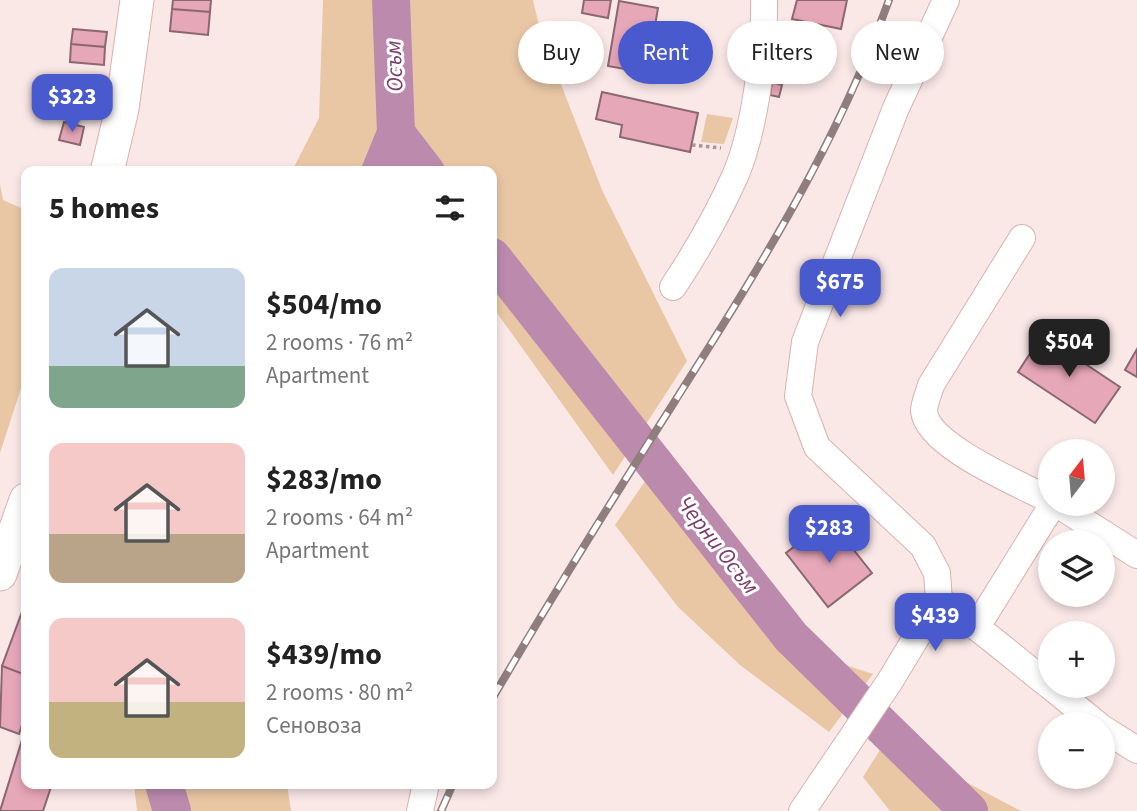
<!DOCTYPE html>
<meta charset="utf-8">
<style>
body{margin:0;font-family:"Source Sans 3",sans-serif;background:#f2f2f2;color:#222;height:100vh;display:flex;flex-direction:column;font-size:26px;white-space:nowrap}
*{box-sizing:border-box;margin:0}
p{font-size:23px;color:#767676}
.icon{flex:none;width:38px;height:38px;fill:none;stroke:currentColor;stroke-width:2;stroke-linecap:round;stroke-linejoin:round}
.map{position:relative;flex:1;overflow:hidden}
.drawer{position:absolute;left:21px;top:166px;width:476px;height:623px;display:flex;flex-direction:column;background:#fff;border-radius:14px;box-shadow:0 4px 10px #0003}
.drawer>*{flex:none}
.hud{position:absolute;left:518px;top:21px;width:513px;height:63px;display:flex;gap:14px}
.needle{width:46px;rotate:16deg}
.buttons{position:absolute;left:1038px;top:439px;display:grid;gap:14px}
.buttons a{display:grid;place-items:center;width:77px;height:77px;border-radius:50%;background:#fff;box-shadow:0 4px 10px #0003;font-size:35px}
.price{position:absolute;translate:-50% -60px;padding:0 16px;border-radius:14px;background:#4959ce;color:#fff;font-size:23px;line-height:46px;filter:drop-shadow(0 2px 4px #0008)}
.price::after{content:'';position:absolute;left:50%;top:42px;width:21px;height:16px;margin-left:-10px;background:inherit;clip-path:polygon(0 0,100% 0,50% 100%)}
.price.current{background:#222;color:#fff}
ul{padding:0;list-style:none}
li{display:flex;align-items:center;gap:21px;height:175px;padding:0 28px}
li span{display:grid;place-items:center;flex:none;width:196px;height:140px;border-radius:14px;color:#555}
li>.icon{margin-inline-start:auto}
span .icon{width:84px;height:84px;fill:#fffc;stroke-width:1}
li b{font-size:30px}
h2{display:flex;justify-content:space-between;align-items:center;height:84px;padding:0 28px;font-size:30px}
.chip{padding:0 24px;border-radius:32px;background:#fff;box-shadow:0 4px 10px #0003;font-size:24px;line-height:63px}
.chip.current{background:#4959ce;color:#fff}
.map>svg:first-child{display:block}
.green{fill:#e9c7a5}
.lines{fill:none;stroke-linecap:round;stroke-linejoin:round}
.river{stroke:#bc8aad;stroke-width:38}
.building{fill:#e6a7b9;stroke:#8b6771;stroke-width:2}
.minor-casing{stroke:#dab1af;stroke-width:28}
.major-casing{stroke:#dab1af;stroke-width:35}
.path{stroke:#a69594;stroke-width:3.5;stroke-dasharray:3.5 3.5;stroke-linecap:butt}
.minor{stroke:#fff;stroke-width:26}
.major{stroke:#fff;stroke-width:33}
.rail-casing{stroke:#8f7e7d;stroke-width:8}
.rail{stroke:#fff;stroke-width:5;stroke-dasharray:16;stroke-linecap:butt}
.labels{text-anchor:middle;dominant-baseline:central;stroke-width:6;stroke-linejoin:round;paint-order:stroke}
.water-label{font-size:23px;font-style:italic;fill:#7b3c6a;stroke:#fff}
</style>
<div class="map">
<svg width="1137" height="811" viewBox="0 0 1137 811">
<rect width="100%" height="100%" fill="#fae8e7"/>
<path class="green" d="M323,0h210l7,30 62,160 85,171 -74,114 -121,-169v-134l-200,-1 27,-53z
M707,114l26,4 -9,26 -23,-2z
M0,184l3,16 23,10v163l-26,80z
M650,474l64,93 113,92 46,15 -44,58 -89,-67 -62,-58 -63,-82z
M897,723l67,58 57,30h-131l-27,-34z
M134,784h153l4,27h-154z"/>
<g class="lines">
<path class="river" d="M396,133l30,39
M380,172l16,-39 -5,-133
M492,257l299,380 178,174
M164,784l8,27"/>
</g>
<path class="building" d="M173,0h38l-1,12 -38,-3z
M584,0h27l-3,18 -26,-5z
M797,0h50l-6,29 -49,-10z
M619,1l39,7 -11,65 -39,-7z
M172,9l38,3 -2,23 -38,-4z
M73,29l34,3 -2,15 -34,-3z
M582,38l9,2 -1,8 -9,-1z
M71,44l34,3 -1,18 -34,-3z
M772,82l10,3 -3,12 -9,-2z
M70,84l32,4 -3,28 -32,-4z
M602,92l96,21 -8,39 -70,-15 2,-12 -26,-6z
M64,122l20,5 -4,18 -21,-5z
M1042,335l78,52 -25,36 -77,-51z
M1137,349v28l-12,-7z
M821,526l11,15 9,-7 31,39 -44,34 -42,-54z
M26,601v74l-24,-9z
M2,666l24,9v38l-7,21 -19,-7z
M22,740l4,2v42h26l-9,27h-43z"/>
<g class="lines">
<g class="minor-casing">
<path id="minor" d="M1022,238l-91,147c-2,8 -7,18 -7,26 3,35 96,73 126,89
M673,287c24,-36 45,-73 63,-113 19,-46 29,-124 28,-174
M1057,504l80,51
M939,600l-2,-27 -14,-27 -106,-99 -19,-51 7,-54 91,-234 50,-108
M939,600c39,26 74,57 111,86
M978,625l75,-121
M1050,686l47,38
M1102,728l35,22
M420,811l6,-27
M802,811l88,-130 49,-81"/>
</g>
<g class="major-casing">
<path id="major" d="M107,172l15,-63 15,-109
M0,574l26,-74"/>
</g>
<path class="path" d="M692,145l29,3"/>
<use href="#minor" class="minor"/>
<use href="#major" class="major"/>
<g class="rail-casing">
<path id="rail" d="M492,699c59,-101 120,-199 183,-298 84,-133 160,-252 214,-401
M441,811l12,-27"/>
</g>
<use href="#rail" class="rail"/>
</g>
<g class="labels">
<g class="water-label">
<text transform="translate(394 66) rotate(-92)">Осъм</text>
<text transform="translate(718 545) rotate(52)">Черни Осъм</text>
</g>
</g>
</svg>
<div class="buttons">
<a><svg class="needle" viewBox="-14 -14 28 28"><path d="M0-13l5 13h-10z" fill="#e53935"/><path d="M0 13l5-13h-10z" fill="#767676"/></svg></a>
<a><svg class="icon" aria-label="layers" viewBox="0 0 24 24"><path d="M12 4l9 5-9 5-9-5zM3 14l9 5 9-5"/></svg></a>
<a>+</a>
<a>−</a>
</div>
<b class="price" style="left:72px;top:134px">$323</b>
<b class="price" style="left:840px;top:319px">$675</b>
<b class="price current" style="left:1069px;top:379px">$504</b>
<b class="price" style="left:829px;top:565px">$283</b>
<b class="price" style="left:935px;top:653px">$439</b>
<div class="hud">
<a class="chip">Buy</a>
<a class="chip current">Rent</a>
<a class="chip">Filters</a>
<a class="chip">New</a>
</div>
<section class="drawer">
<h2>5 homes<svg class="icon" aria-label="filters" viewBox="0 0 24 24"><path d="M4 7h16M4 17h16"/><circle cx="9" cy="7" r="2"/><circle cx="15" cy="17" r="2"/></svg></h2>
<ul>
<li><span style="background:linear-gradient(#c9d6e8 70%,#7fa58c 0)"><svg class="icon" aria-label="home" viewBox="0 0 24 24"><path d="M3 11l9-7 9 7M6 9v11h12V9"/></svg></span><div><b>$504/mo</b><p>2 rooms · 76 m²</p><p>Apartment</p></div></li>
<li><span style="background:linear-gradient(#f6c9c9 65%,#b9a48a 0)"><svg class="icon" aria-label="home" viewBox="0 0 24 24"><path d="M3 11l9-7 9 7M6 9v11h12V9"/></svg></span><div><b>$283/mo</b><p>2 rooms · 64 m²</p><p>Apartment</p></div></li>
<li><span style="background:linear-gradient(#f6c9c9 60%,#c2b280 0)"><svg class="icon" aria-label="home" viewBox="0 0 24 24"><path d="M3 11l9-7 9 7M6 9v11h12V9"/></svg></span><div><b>$439/mo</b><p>2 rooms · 80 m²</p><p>Сеновоза</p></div></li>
</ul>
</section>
</div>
